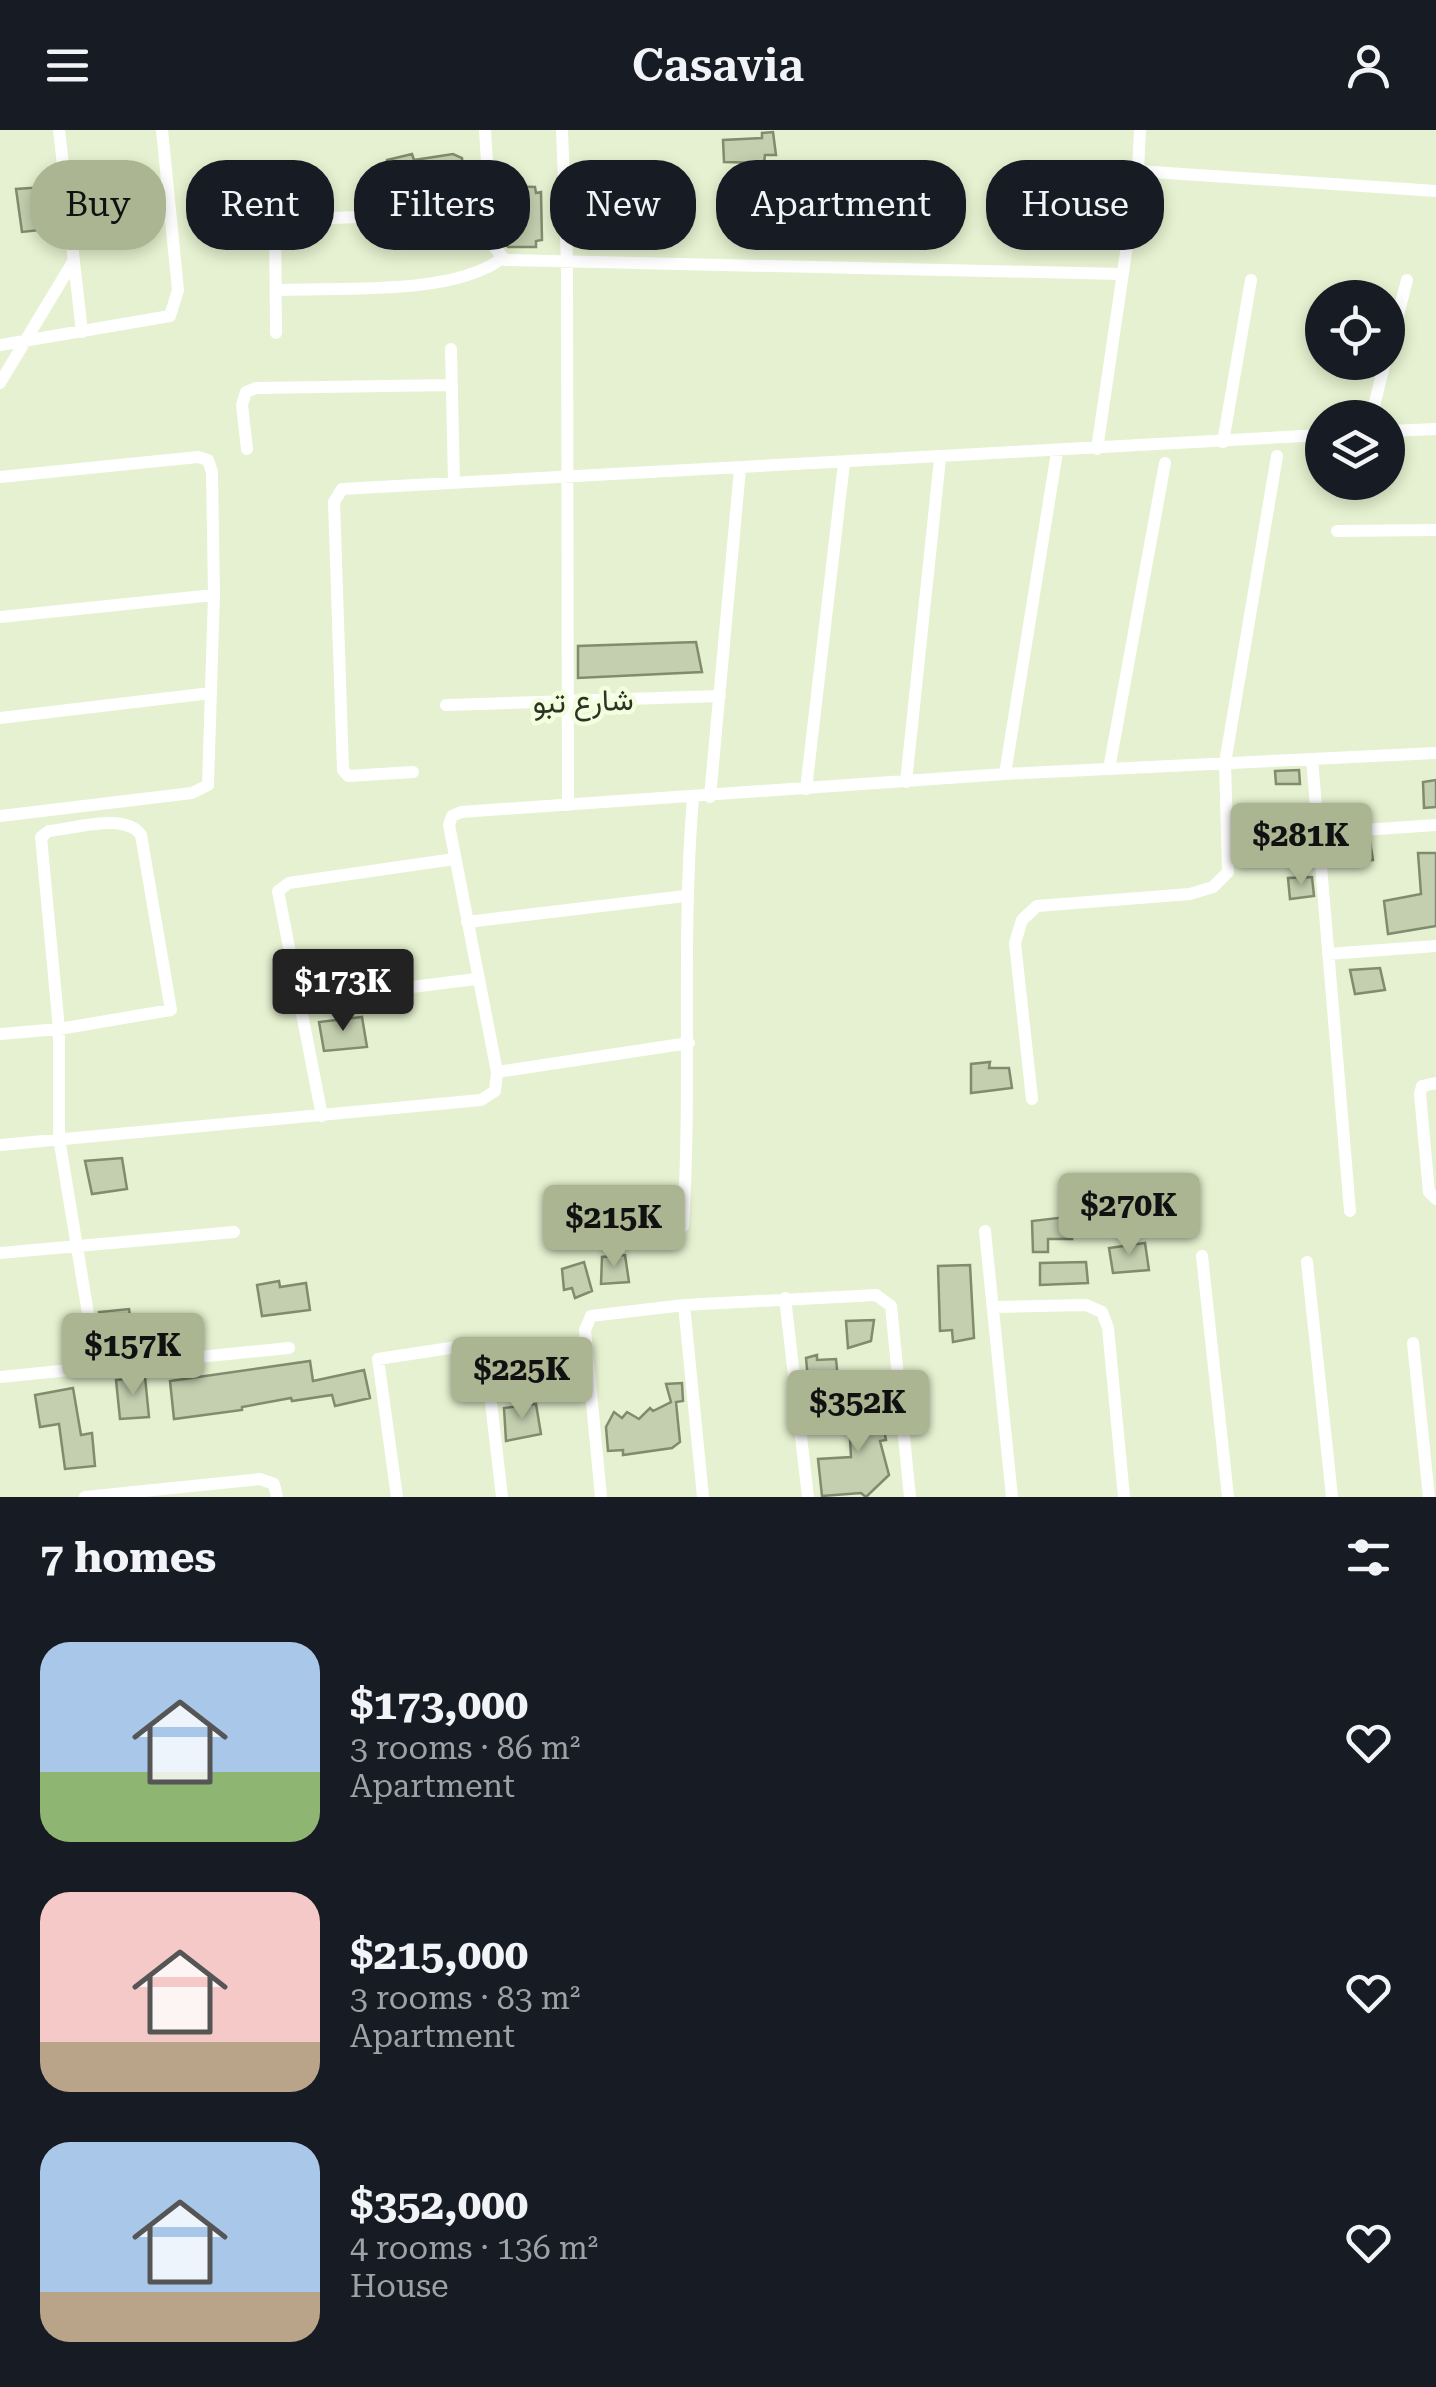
<!DOCTYPE html>
<meta charset="utf-8">
<style>
body{margin:0;font-family:"Roboto Serif",Vazirmatn,serif;background:#242831;color:#f1f3f6;height:100vh;display:flex;flex-direction:column;font-size:38px;white-space:nowrap}
*{box-sizing:border-box;margin:0}
p{font-size:32px;color:#9ea1a6}
.icon{flex:none;width:55px;height:55px;fill:none;stroke:currentColor;stroke-width:2;stroke-linecap:round;stroke-linejoin:round}
.map{position:relative;height:1367px;overflow:hidden}
.details{display:flex;flex-direction:column;background:#171b24;flex:1}
.details>*{flex:none}
.banner{position:absolute;left:30px;top:30px;width:1378px;height:90px;display:flex;gap:20px}
.tools{position:absolute;left:1305px;top:150px;display:grid;gap:20px}
.tools a{display:grid;place-items:center;width:100px;height:100px;border-radius:50%;background:#171b24;box-shadow:0 5px 15px #0003;font-size:50px}
.price{position:absolute;translate:-50% -85px;padding:0 22px;border-radius:10px;background:#abb592;color:#111;font-size:32px;line-height:65px;filter:drop-shadow(0 2px 5px #0008)}
.price::after{content:'';position:absolute;left:50%;top:60px;width:30px;height:22px;margin-left:-15px;background:inherit;clip-path:polygon(0 0,100% 0,50% 100%)}
.price.on{background:#222;color:#fff}
ul{padding:0;list-style:none}
li{display:flex;align-items:center;gap:30px;height:250px;padding:0 40px}
li span{display:grid;place-items:center;flex:none;width:280px;height:200px;border-radius:30px;color:#555}
li>.icon{margin-inline-start:auto}
span .icon{width:120px;height:120px;fill:#fffc;stroke-width:1}
li b{font-size:42px}
h2{display:flex;justify-content:space-between;align-items:center;height:120px;padding:0 40px;font-size:42px}
.chip{padding:0 35px;border-radius:40px;background:#171b24;box-shadow:0 5px 15px #0003;font-size:35px;line-height:90px}
.chip.on{background:#abb592;color:#111}
header{display:flex;justify-content:space-between;align-items:center;height:130px;padding:0 40px;background:#171b24;font-size:45px;font-weight:600}
.map>svg:first-child{display:block}
.building{fill:#c3cfaf;stroke:#818b6e;stroke-width:2.5}
.lines{fill:none;stroke-linecap:round;stroke-linejoin:round}
.street{stroke:#fff;stroke-width:12}
.labels{text-anchor:middle;dominant-baseline:central;stroke-width:9;stroke-linejoin:round;paint-order:stroke}
.street-label{font-size:30px;fill:#2e3225;stroke:#f3fede}
</style>
<header><svg class="icon" aria-label="menu" viewBox="0 0 24 24"><path d="M4 6h16M4 12h16M4 18h16"/></svg>Casavia<svg class="icon" aria-label="person" viewBox="0 0 24 24"><circle cx="12" cy="8" r="4"/><path d="M4 21q1-7 8-7t8 7"/></svg></header>
<div class="map">
<svg width="1436" height="1367" viewBox="0 0 1436 1367">
<rect width="100%" height="100%" fill="#e5f1d0"/>
<path class="building" d="M773,2l3,23h-11l-1,8 -40,-1 -1,-22 39,-2v-5z
M412,24l2,6 39,-6 9,4 4,36 -81,3 2,-37z
M500,56l35,1 1,6 5,-1 1,48 -6,1v6h-28l-6,-7z
M45,57l5,42 -28,3 -6,-43z
M696,512l6,30 -124,6v-32z
M1299,640l1,14h-24l-1,-13z
M1436,650v27l-12,1 -1,-26z
M1293,694v7h10l2,20 -36,5 -1,-26z
M1370,712l3,18 -21,3v-19z
M1418,723h18v73l-48,8 -4,-33 37,-7z
M1312,747l2,19 -24,3 -2,-21z
M1380,838l5,22 -30,4 -5,-24z
M362,887l5,30 -43,4 -5,-29z
M990,932l-1,6h20l3,20 -41,5v-29z
M122,1028l5,31 -35,5 -7,-33z
M1066,1087l6,22h-24v13h-15l-1,-31z
M1145,1113l4,27 -36,3 -4,-25z
M625,1125l4,27 -28,2 1,-27z
M584,1132l8,29 -17,7 -3,-10 -8,2 -2,-21z
M1086,1132l2,21 -48,2v-22z
M970,1135l4,73 -21,4 -1,-12 -12,1 -2,-65z
M279,1151l1,6 26,-4 4,27 -48,6 -5,-31z
M129,1179l6,44 -30,1 -6,-42z
M874,1190l-3,21 -23,7 -2,-27z
M817,1225v5l19,-1 4,41 -14,3 -1,-8 -16,-4 -3,-33z
M310,1231l3,20 51,-11 6,28 -35,8 -3,-11 -40,6 -1,-3 -49,9v3l-68,9 -4,-38z
M145,1247l4,40 -29,2 -4,-39z
M682,1253l1,18 -7,1 4,40 -8,6 -49,7v-5l-15,1 -2,-24 8,-15 8,6 5,-6 12,7 11,-11 3,3 18,-9 -5,-18z
M73,1258l8,47 11,-2 3,33 -30,3 -6,-45 -19,3 -5,-32z
M878,1270l8,40 -6,1 9,34 -23,22 -5,-4 -39,3 -4,-37 33,-2 -3,-55z
M536,1274l5,30 -35,7 -2,-33z"/>
<g class="lines">
<path class="street" d="M59,0l23,202
M485,0l7,114 13,16 616,14
M562,0l5,132 1,543
M1138,41l298,20
M275,90l1,113
M228,92l262,-10
M276,160c63,-3 175,6 225,-31
M0,215l170,-29 8,-26 -16,-160
M451,219l3,134
M1388,224l19,-74
M0,253l74,-123
M1371,288l14,-56
M1388,301l48,-2
M1223,312l28,-162
M247,319l-5,-44 4,-13 10,-4 196,-3
M1097,319l41,-278 2,-41
M0,347l198,-20 10,3 4,12 2,123 -6,190 -16,8 -192,23
M1337,401l99,-1
M0,487l214,-22
M446,575l274,-9
M0,588l211,-25
M1312,629l38,452
M1109,639l56,-306
M413,642l-65,4 -5,-6 -9,-268 8,-13 980,-54
M1005,644l52,-322
M906,652l34,-323
M806,659l38,-326
M710,667l30,-328
M1319,703l117,-8
M467,792l218,-26
M1328,824l108,-8
M299,871l177,-22
M0,904l59,-5 112,-19 -30,-175c-16,-23 -68,-6 -92,-4l-8,6 18,192v109l38,230
M497,942l192,-29
M1436,953l-14,3 -2,8 9,98 7,7
M1032,969l-17,-156 7,-23 15,-14 153,-12 23,-7 15,-15 -3,-109 52,-307
M322,986l-44,-225 11,-8 165,-24
M0,1015l481,-45 14,-9 2,-19 -48,-247 3,-9 9,-4 544,-38 431,-21
M683,1096c9,-143 -2,-286 10,-428
M985,1101l27,266
M0,1123l234,-21
M1202,1126l26,241
M1307,1132l25,235
M785,1168l23,199
M684,1175l19,192
M994,1177l92,-2 16,7 6,16 16,169
M1413,1213l16,154
M0,1247l289,-29
M85,1367l175,-18 14,5 3,13
M397,1367l-19,-138 98,-15 9,7 17,146
M601,1367l-16,-167 6,-14 93,-11 192,-10 15,11 19,191"/>
</g>
<g class="labels">
<g class="street-label">
<text transform="translate(583 571) rotate(-2)">شارع تبو</text>
</g>
</g>
</svg>
<div class="tools">
<a><svg class="icon" aria-label="locate" viewBox="0 0 24 24"><circle cx="12" cy="12" r="6"/><path d="M12 2v4M12 18v4M2 12h4M18 12h4"/></svg></a>
<a><svg class="icon" aria-label="layers" viewBox="0 0 24 24"><path d="M12 4l9 5-9 5-9-5zM3 14l9 5 9-5"/></svg></a>
</div>
<b class="price" style="left:1301px;top:758px">$281K</b>
<b class="price on" style="left:343px;top:904px">$173K</b>
<b class="price" style="left:1129px;top:1128px">$270K</b>
<b class="price" style="left:614px;top:1140px">$215K</b>
<b class="price" style="left:133px;top:1268px">$157K</b>
<b class="price" style="left:522px;top:1292px">$225K</b>
<b class="price" style="left:858px;top:1325px">$352K</b>
<div class="banner">
<a class="chip on">Buy</a>
<a class="chip">Rent</a>
<a class="chip">Filters</a>
<a class="chip">New</a>
<a class="chip">Apartment</a>
<a class="chip">House</a>
</div>
</div>
<section class="details">
<h2>7 homes<svg class="icon" aria-label="filters" viewBox="0 0 24 24"><path d="M4 7h16M4 17h16"/><circle cx="9" cy="7" r="2"/><circle cx="15" cy="17" r="2"/></svg></h2>
<ul>
<li><span style="background:linear-gradient(#a9c7e8 65%,#8fb573 0)"><svg class="icon" aria-label="home" viewBox="0 0 24 24"><path d="M3 11l9-7 9 7M6 9v11h12V9"/></svg></span><div><b>$173,000</b><p>3 rooms · 86 m²</p><p>Apartment</p></div><svg class="icon" aria-label="heart" viewBox="0 0 24 24"><path d="M12 20l-8-8c-3-5 5-10 8-4 3-6 11-1 8 4z"/></svg></li>
<li><span style="background:linear-gradient(#f6c9c9 75%,#b9a48a 0)"><svg class="icon" aria-label="home" viewBox="0 0 24 24"><path d="M3 11l9-7 9 7M6 9v11h12V9"/></svg></span><div><b>$215,000</b><p>3 rooms · 83 m²</p><p>Apartment</p></div><svg class="icon" aria-label="heart" viewBox="0 0 24 24"><path d="M12 20l-8-8c-3-5 5-10 8-4 3-6 11-1 8 4z"/></svg></li>
<li><span style="background:linear-gradient(#a9c7e8 75%,#b9a48a 0)"><svg class="icon" aria-label="home" viewBox="0 0 24 24"><path d="M3 11l9-7 9 7M6 9v11h12V9"/></svg></span><div><b>$352,000</b><p>4 rooms · 136 m²</p><p>House</p></div><svg class="icon" aria-label="heart" viewBox="0 0 24 24"><path d="M12 20l-8-8c-3-5 5-10 8-4 3-6 11-1 8 4z"/></svg></li>
</ul>
</section>
